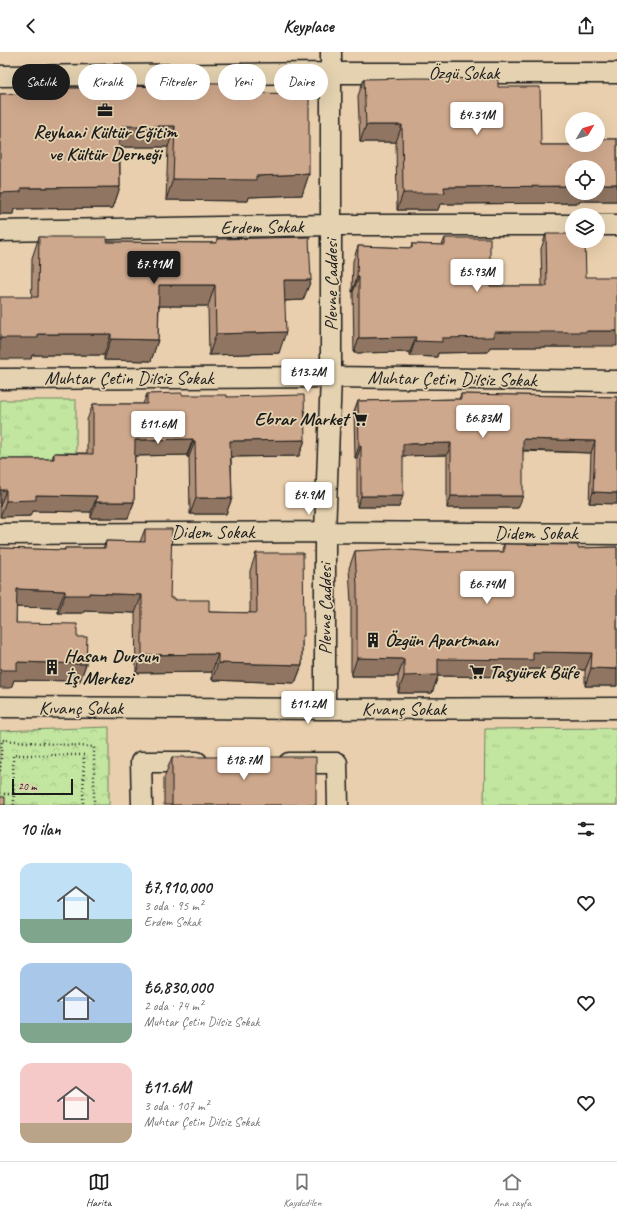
<!DOCTYPE html>
<html lang="tr">
<meta charset="utf-8">
<style>
body{margin:0;font-family:Caveat,sans-serif;background:#f2f2f2;color:#222;height:100vh;display:flex;flex-direction:column;font-size:15px;white-space:nowrap}
*{box-sizing:border-box;margin:0}
p{font-size:13px;color:#767676}
.icon{flex:none;width:22px;height:22px;fill:none;stroke:currentColor;stroke-width:2;stroke-linecap:round;stroke-linejoin:round}
.map{position:relative;height:753px;overflow:hidden}
.sheet{display:flex;flex-direction:column;background:#fff;flex:1}
.sheet>*{flex:none}
.banner{position:absolute;left:12px;top:12px;width:400px;height:36px;display:flex;gap:8px}
.needle{width:26px;rotate:52deg}
.controls{position:absolute;left:565px;top:60px;display:grid;gap:8px}
.controls a{display:grid;place-items:center;width:40px;height:40px;border-radius:50%;background:#fff;box-shadow:0 4px 16px #0002;font-size:20px}
.scale{position:absolute;left:12px;bottom:10px;width:61px;box-sizing:border-box;padding-left:4px;border:2px solid #1c1c1c;border-top:0;font-size:11px;line-height:14px;white-space:nowrap;color:#1c1c1c;-webkit-text-stroke:3px #e4d2b0;paint-order:stroke}
.price{position:absolute;translate:-50% -34px;padding:0 9px;border-radius:4px;background:#fff;color:#222;font-size:13px;line-height:26px;filter:drop-shadow(0 1px 2px #0008)}
.price::after{content:'';position:absolute;left:50%;top:24px;width:12px;height:9px;margin-left:-6px;background:inherit;clip-path:polygon(0 0,100% 0,50% 100%)}
.price.active{background:#1c1c1c;color:#fff}
ul{padding:0;list-style:none}
li{display:flex;align-items:center;gap:12px;height:100px;padding:0 20px}
li span{display:grid;place-items:center;flex:none;width:112px;height:80px;border-radius:12px;color:#555}
li>.icon{margin-inline-start:auto}
span .icon{width:48px;height:48px;fill:#fffc;stroke-width:1}
li b{font-size:17px}
h2{display:flex;justify-content:space-between;align-items:center;height:48px;padding:0 20px;font-size:17px}
.pill{padding:0 14px;border-radius:18px;background:#fff;box-shadow:0 4px 16px #0002;font-size:14px;line-height:36px}
.pill.active{background:#1c1c1c;color:#fff}
header{display:flex;justify-content:space-between;align-items:center;height:52px;padding:0 20px;background:#fff;font-size:18px;font-weight:700}
.tabs{display:flex;justify-content:space-around;align-items:center;height:56px;border-top:1px solid #e0e0e0;background:#fff;font-size:11px;color:#767676}
.tabs a{display:grid;justify-items:center;gap:2px}
.tabs .active{color:#1c1c1c}
.map>svg:first-child{display:block}
.grass{fill:url(#grass-tufts);stroke:#6f815e}
.park{fill:url(#park-crowns);stroke:#6f815e}
.lines{fill:none;stroke-linecap:round;stroke-linejoin:round}
.minor-casing{stroke:#1c1c1c;stroke-width:23}
.path{stroke:#1c1c1c;stroke-width:2.5;stroke-dasharray:1 3;stroke-linecap:butt}
.minor{stroke:#e4d2b0;stroke-width:20}
.wall{fill:#b19078;stroke:#1c1c1c}
.shaded-wall{fill:#907662;stroke:#1c1c1c}
.building{fill:#cea88c;stroke:#1c1c1c}
.labels{text-anchor:middle;dominant-baseline:central;stroke-width:3.5;stroke-linejoin:round;paint-order:stroke}
.street-label{font-size:19px;fill:#1c1c1c;stroke:#e4d2b0}
.poi-label{font-size:19px;font-weight:bold;fill:#1c1c1c;stroke:#e4d2b0;text-anchor:start}
</style>
<header><svg class="icon" aria-label="back" viewBox="0 0 24 24"><path d="M15 5l-7 7 7 7"/></svg>Keyplace<svg class="icon" aria-label="share" viewBox="0 0 24 24"><path d="M12 15V3M7 8l5-5 5 5M5 13v7h14v-7"/></svg></header>
<div class="map">
<svg width="617" height="753" viewBox="0 0 617 753">
<defs>
<pattern id="grass-tufts" width="24" height="20" patternUnits="userSpaceOnUse"><rect width="24" height="20" fill="#c2e6a0"/><path d="M3 7l-1-3M5 7V3M7 7l1-3M15 17l-1-3M17 17v-4M19 17l1-3" fill="none" stroke="#a6c589"/></pattern>
<pattern id="park-crowns" width="20" height="18" patternUnits="userSpaceOnUse"><rect width="20" height="18" fill="#c2e6a0"/><path d="M2 6a3 3 0 1 1 6 0M12 15a3 3 0 1 1 6 0" fill="none" stroke="#a6c589"/></pattern>
</defs>
<rect width="100%" height="100%" fill="#e9cfad"/>
<filter id="ink" filterUnits="userSpaceOnUse"><feTurbulence type="fractalNoise" baseFrequency=".025" numOctaves="2"/><feDisplacementMap in="SourceGraphic" scale="8" xChannelSelector="R" yChannelSelector="G"/><feConvolveMatrix kernelMatrix="1 2 1 2 8 2 1 2 1" color-interpolation-filters="sRGB"/></filter>
<g filter="url(#ink)">
<path class="grass" d="M0,348h76v63l-76,2z
M617,676v77h-133l1,-76z"/>
<path class="park" d="M109,675v78h-109v-74z"/>
<g class="lines">
<g class="minor-casing">
<path id="minor" d="M0,24l331,-3h286
M598,173h19
M0,179l331,-6h241
M0,327l331,-2 286,4
M0,482l325,-2 292,2
M0,655l325,2 292,-1
M325,657v-177l6,-155v-325
M289,711h48l1,42
M142,753l-1,-43h56"/>
</g>
<path class="path" d="M0,719l2,-31 92,7v58
M0,742h14
M14,753l-1,-50h71l-1,50"/>
<use href="#minor" class="minor"/>
</g>
<path class="wall" d="M364,27l134,8 43,58h57v-4l1,-2h18v62h-37l-1,2 -139,1 -2,6h-41l-1,-68h-36l-2,-46z
M178,30l80,11 51,81 -7,21 -53,2 -1,4 -82,-1 2,-53h-48v40l-7,21 -99,1 -1,5h-13v-120l48,-1 2,-5h75l1,-2 50,1z
M546,182l36,112v1h-92l-2,5 -50,1 -1,4 -27,-1v-4l-56,1 -1,-61h-1l1,-31 5,-15 53,2 1,-4 30,1 3,-7 45,48h52l-1,-37z
M39,185l68,5 109,1 1,-4 94,41 -8,20 -18,1 -6,52 -70,2 -1,-49h-49l-1,34 -7,21 -47,-1v-5h-72l-1,4 1,-101z
M147,342l80,3 78,43 -6,16 -68,1 1,41 -6,16h-36l-1,-57h-2v-2l-52,1 -1,46 -6,16h-37v-6l-58,-1 -3,5 -30,1v-58h52l2,-6h33v-33l6,-16h50z
M461,342l156,3v107l-28,-1 2,-50 -68,-2 -5,57h-71v-53l-44,1 -4,51h-42v-49h-2l-1,-46 4,-11 101,-2z
M145,477l25,69 39,14 41,1v-42l6,-18 46,88v24l-7,18 -83,-3v-8l-76,1 -1,-60 -51,-2 -1,2h-25v-5l-42,-1v16l61,14 9,27 -6,17 -66,-1 -3,8 -11,-140 64,2 1,-2h38l3,-7 34,1z
M504,492l74,4 39,-1v139h-32v-16l-56,-1 -3,8 -88,-1 -6,17h-34v-17h-47v-73l-2,-35 6,-17 146,1z
M172,705l144,48h-152v-27z"/>
<path class="shaded-wall" d="M366,73h36l-6,17h-36z
M121,74h54l-7,21h-53z
M309,122l-7,21 -53,2 -1,4 -82,-1 7,-21z
M598,132h19v17h-37l-1,2 -139,1 -2,6h-41l6,-17 41,-6 128,-1v7h26z
M120,135l-7,21 -99,1 -1,5h-13v-21l21,-5z
M357,225h2l-6,15h-1z
M284,228h27l-8,20 -26,1z
M159,233h56l-7,21h-56z
M587,279h30v15h-35v1h-92l-2,5 -50,1 -1,4 -27,-1 5,-15 79,-9z
M286,280l-7,21 -70,2 7,-21z
M38,282h73l-7,21h-72l-1,4h-31v-21z
M416,285l-6,15 -56,1 5,-15z
M111,287l47,1 -7,21 -47,-1z
M193,387l-6,16 -58,1 6,-16z
M523,387l72,2 -4,12 -73,-3z
M305,388l-6,16 -75,1 6,-16z
M193,389h2l-6,16h-2z
M451,391l-4,12 -48,1 4,-12z
M359,394h2l-4,12h-2z
M0,438h6l-6,16z
M593,440l24,1v11l-28,-1z
M36,443l61,1 -6,16 -58,-1 -3,5 -30,1 6,-16z
M361,444h42l-4,11h-42z
M451,444h72l-5,12h-71z
M196,446h36l-6,16h-36z
M96,450h38l-6,16h-37z
M17,537l48,2 -7,17 -48,-1z
M89,541l53,2 -7,18 -51,-2 -1,2h-25l7,-18z
M533,600l59,1 -7,17 -56,-1 -3,8 -88,-1 -6,17h-34l6,-17 34,-17z
M218,602l-6,18 -76,1 6,-18z
M357,606l47,1 -6,17h-47z
M17,610l69,2 -6,17 -66,-1 -3,8h-11v-18z
M218,611l84,2 -7,18 -83,-3z
M591,616l26,1v17h-32z"/>
<path class="building" d="M417,26l81,1v8h42l1,58h58v-6h18v45h-19v-17h-26v19l-128,1 1,6h-42l-1,-68h-36l-2,-46z
M178,30l80,2v9l51,1v80l-53,2v4l-83,-1 2,-53h-54v5h-2l1,56 -99,1v4l-21,1v-99l50,-1v-5h76v-2l52,1z
M546,182h26v7h13l1,36h31v54h-30v1h-93v5l-52,1v4l-27,-1 1,-4 -57,1v-61h-2l1,-31 54,2v-4l33,1v-7h45v48h57z
M39,185h68v5l110,1v-4l92,-2 2,43h-27l2,52 -70,2 -1,-49h-56l-1,55 -47,-1v-5h-73v4h-38v-41h38z
M182,341v2h45v2l77,-2 1,45 -75,1 2,57h-36l-1,-57h-2v-2l-58,1 -1,62h-38l1,-6 -61,-1v5l-30,1v-11h-6v-31h54v-6l39,1v-50h54v-10z
M461,342l156,3v96l-24,-1 2,-51 -72,-2v57h-72v-53l-48,1v52h-42v-50h-2l-1,-45 103,-2z
M145,477h27l-2,69h5v2h34v12l48,1 -1,-60h47l1,83h-2v29l-84,-2v-9l-76,1v-60l-53,-2v2h-24v-4l-48,-2 -1,34 61,1v13h10l-1,27 -69,-2v8h-17v-122l65,2v-2h40l1,-7 39,1z
M504,492l74,1v3l39,-1v122l-26,-1 1,-15 -59,-1v8l-95,-1v16l-34,1v-17l-47,-1v-72l-2,-35 40,-2 43,3h66z
M172,705h144v48h-144z
M0,745h5v8h-5z"/>
</g>
<defs>
<g id="office-bare" transform="scale(1.2)"><path d="M-6-3h4V-5.5h4V-3h4V5H-6ZM-1-4.5V-3h2v-1.5ZM-6 0V1H6V0Z" fill="#1c1c1c" stroke="#e4d2b0" stroke-width="2.5" paint-order="stroke"/></g>
<g id="supermarket-bare" transform="scale(1.2)"><path d="M-6-5.5h2.5l.6 2H6L4.5 2H-2.5L-4.4-4H-6ZM-1.5 3.2a1.3 1.3 0 1 0 .1 0ZM3 3.2a1.3 1.3 0 1 0 .1 0Z" fill="#1c1c1c" stroke="#e4d2b0" stroke-width="2.5" paint-order="stroke"/></g>
<g id="building-bare" transform="scale(1.2)"><path d="M-4-6H4V6H1V3H-1V6H-4ZM-2.5-4.3h1.7v1.8h-1.7ZM.8-4.3h1.7v1.8H.8ZM-2.5-1h1.7V.8h-1.7ZM.8-1h1.7V.8H.8Z" fill="#1c1c1c" stroke="#e4d2b0" stroke-width="2.5" paint-order="stroke"/></g>
</defs>
<g fill-rule="evenodd">
<use href="#office-bare" x="105" y="58"/>
<use href="#supermarket-bare" x="360" y="367"/>
<use href="#building-bare" x="373" y="588"/>
<use href="#building-bare" x="52" y="615"/>
<use href="#supermarket-bare" x="477" y="620"/>
</g>
<g class="labels">
<g class="street-label">
<text x="464" y="21">Özgü Sokak</text>
<text transform="translate(262 175) rotate(-1)">Erdem Sokak</text>
<text transform="translate(331 233) rotate(-90)">Plevne Caddesi</text>
<text x="129" y="326">Muhtar Çetin Dilsiz Sokak</text>
<text transform="translate(452 327) rotate(1)">Muhtar Çetin Dilsiz Sokak</text>
<text x="213" y="480">Didem Sokak</text>
<text x="536" y="481">Didem Sokak</text>
<text transform="translate(325 557) rotate(-90)">Plevne Caddesi</text>
<text x="81" y="656">Kıvanç Sokak</text>
<text x="404" y="657">Kıvanç Sokak</text>
</g>
<g class="poi-label">
<text x="105" y="80" text-anchor="middle">Reyhani Kültür Eğitim<tspan x="105" dy="22">ve Kültür Derneği</tspan></text>
<text x="348" y="367" text-anchor="end">Ebrar Market</text>
<text x="385" y="588">Özgün Apartmanı</text>
<text x="64" y="604">Hasan Dursun<tspan x="64" dy="22">İş Merkezi</tspan></text>
<text x="489" y="620">Taşyürek Büfe</text>
</g>
</g>
</svg>
<div class="controls">
<a><svg class="needle" viewBox="-14 -14 28 28"><path d="M0-13l5 13h-10z" fill="#e53935"/><path d="M0 13l5-13h-10z" fill="#767676"/></svg></a>
<a><svg class="icon" aria-label="locate" viewBox="0 0 24 24"><circle cx="12" cy="12" r="6"/><path d="M12 2v4M12 18v4M2 12h4M18 12h4"/></svg></a>
<a><svg class="icon" aria-label="layers" viewBox="0 0 24 24"><path d="M12 4l9 5-9 5-9-5zM3 14l9 5 9-5"/></svg></a>
</div>
<div class="scale">20 m</div>
<b class="price" style="left:477px;top:84px">₺4.31M</b>
<b class="price active" style="left:154px;top:233px">₺7.91M</b>
<b class="price" style="left:477px;top:241px">₺5.93M</b>
<b class="price" style="left:308px;top:341px">₺13.2M</b>
<b class="price" style="left:483px;top:387px">₺6.83M</b>
<b class="price" style="left:158px;top:393px">₺11.6M</b>
<b class="price" style="left:309px;top:464px">₺4.9M</b>
<b class="price" style="left:487px;top:553px">₺6.74M</b>
<b class="price" style="left:308px;top:673px">₺11.2M</b>
<b class="price" style="left:244px;top:729px">₺18.7M</b>
<div class="banner">
<a class="pill active">Satılık</a>
<a class="pill">Kiralık</a>
<a class="pill">Filtreler</a>
<a class="pill">Yeni</a>
<a class="pill">Daire</a>
</div>
</div>
<section class="sheet">
<h2>10 ilan<svg class="icon" aria-label="filters" viewBox="0 0 24 24"><path d="M4 7h16M4 17h16"/><circle cx="9" cy="7" r="2"/><circle cx="15" cy="17" r="2"/></svg></h2>
<ul>
<li><span style="background:linear-gradient(#bfe0f5 70%,#7fa58c 0)"><svg class="icon" aria-label="home" viewBox="0 0 24 24"><path d="M3 11l9-7 9 7M6 9v11h12V9"/></svg></span><div><b>₺7,910,000</b><p>3 oda · 95 m²</p><p>Erdem Sokak</p></div><svg class="icon" aria-label="heart" viewBox="0 0 24 24"><path d="M12 20l-8-8c-3-5 5-10 8-4 3-6 11-1 8 4z"/></svg></li>
<li><span style="background:linear-gradient(#a9c7e8 75%,#7fa58c 0)"><svg class="icon" aria-label="home" viewBox="0 0 24 24"><path d="M3 11l9-7 9 7M6 9v11h12V9"/></svg></span><div><b>₺6,830,000</b><p>2 oda · 74 m²</p><p>Muhtar Çetin Dilsiz Sokak</p></div><svg class="icon" aria-label="heart" viewBox="0 0 24 24"><path d="M12 20l-8-8c-3-5 5-10 8-4 3-6 11-1 8 4z"/></svg></li>
<li><span style="background:linear-gradient(#f6c9c9 75%,#b9a48a 0)"><svg class="icon" aria-label="home" viewBox="0 0 24 24"><path d="M3 11l9-7 9 7M6 9v11h12V9"/></svg></span><div><b>₺11.6M</b><p>3 oda · 107 m²</p><p>Muhtar Çetin Dilsiz Sokak</p></div><svg class="icon" aria-label="heart" viewBox="0 0 24 24"><path d="M12 20l-8-8c-3-5 5-10 8-4 3-6 11-1 8 4z"/></svg></li>
</ul>
</section>
<nav class="tabs">
<a class="active"><svg class="icon" aria-label="map" viewBox="0 0 24 24"><path d="M3 6l6-2 6 2 6-2v14l-6 2-6-2-6 2zM9 4v14M15 6v14"/></svg>Harita</a>
<a><svg class="icon" aria-label="saved" viewBox="0 0 24 24"><path d="M7 4h10v16l-5-4-5 4z"/></svg>Kaydedilen</a>
<a><svg class="icon" aria-label="home" viewBox="0 0 24 24"><path d="M3 11l9-7 9 7M6 9v11h12V9"/></svg>Ana sayfa</a>
</nav>
